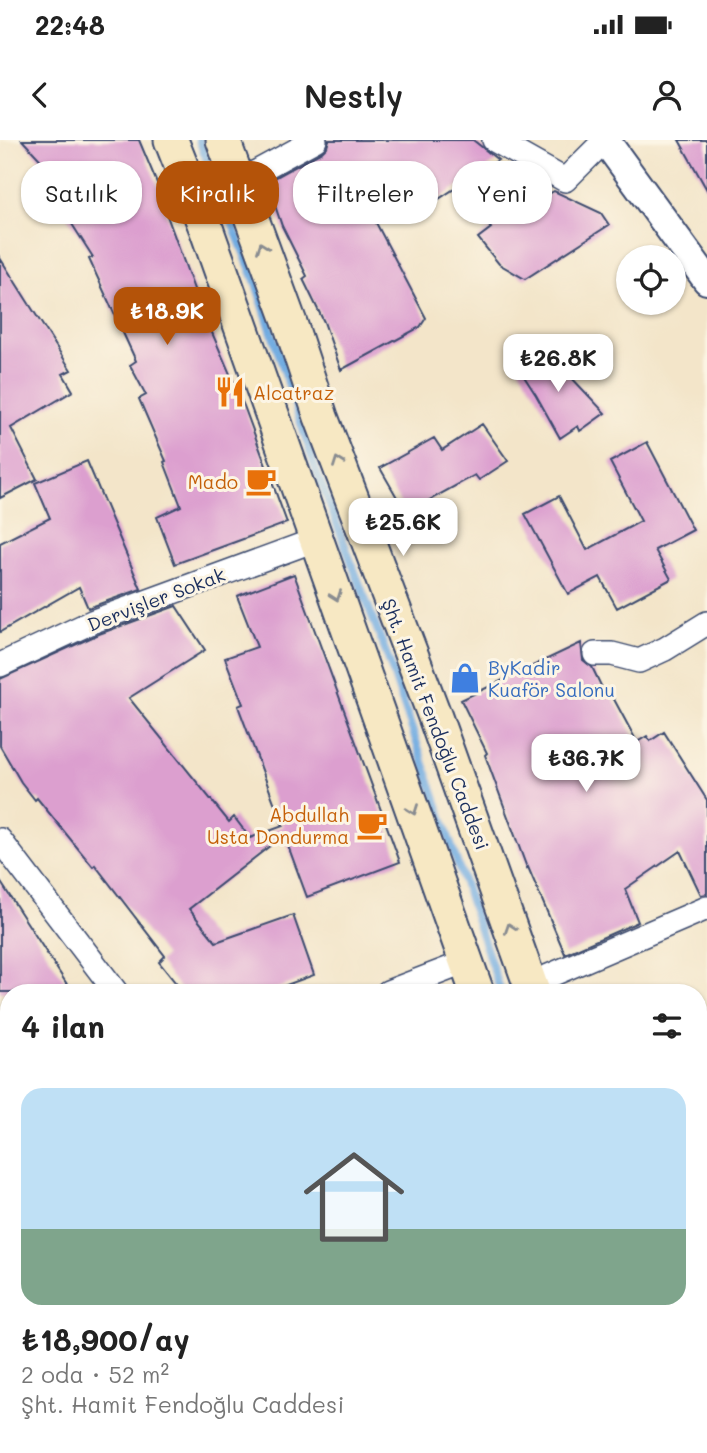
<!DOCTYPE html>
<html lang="tr">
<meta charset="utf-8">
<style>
body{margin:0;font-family:Mali,sans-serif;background:#f2f2f2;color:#222;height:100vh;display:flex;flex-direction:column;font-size:26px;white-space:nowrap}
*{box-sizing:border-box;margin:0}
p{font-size:23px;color:#767676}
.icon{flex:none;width:38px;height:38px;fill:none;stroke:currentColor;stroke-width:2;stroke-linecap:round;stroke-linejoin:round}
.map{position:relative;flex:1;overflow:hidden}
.drawer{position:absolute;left:0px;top:844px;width:707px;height:471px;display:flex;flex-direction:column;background:#fff;border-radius:28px 28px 0 0;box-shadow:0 2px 5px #0004}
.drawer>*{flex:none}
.hud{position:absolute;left:21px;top:21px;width:665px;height:63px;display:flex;gap:14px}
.controls{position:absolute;left:616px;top:105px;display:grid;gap:14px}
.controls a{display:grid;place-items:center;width:70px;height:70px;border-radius:50%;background:#fff;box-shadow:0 2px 5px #0004;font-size:35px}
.price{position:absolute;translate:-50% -60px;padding:0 16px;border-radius:14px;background:#fff;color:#222;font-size:23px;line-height:46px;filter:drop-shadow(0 2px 4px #0008)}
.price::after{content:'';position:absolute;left:50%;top:42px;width:21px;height:16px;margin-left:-10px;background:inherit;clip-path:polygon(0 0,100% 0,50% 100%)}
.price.on{background:#b45309;color:#fff}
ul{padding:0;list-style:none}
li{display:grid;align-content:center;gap:14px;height:371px;padding:0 21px}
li+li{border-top:2px solid #e0e0e0}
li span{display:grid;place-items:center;height:217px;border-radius:21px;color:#555}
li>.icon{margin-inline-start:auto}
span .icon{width:126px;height:126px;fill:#fffc;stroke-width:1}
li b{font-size:30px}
h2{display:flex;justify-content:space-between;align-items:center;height:84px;padding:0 21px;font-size:30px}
.tag{padding:0 24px;border-radius:28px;background:#fff;box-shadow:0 2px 5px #0004;font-size:24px;line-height:63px}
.tag.on{background:#b45309;color:#fff}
.status{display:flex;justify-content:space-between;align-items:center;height:49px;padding:0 35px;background:#fff;direction:ltr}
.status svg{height:19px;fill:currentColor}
header{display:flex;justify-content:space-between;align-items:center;height:91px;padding:0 21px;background:#fff;font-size:32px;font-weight:600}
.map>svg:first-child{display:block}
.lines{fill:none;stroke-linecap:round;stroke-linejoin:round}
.stream{stroke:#6fabe1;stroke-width:8}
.building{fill:#dc9fcf}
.service-casing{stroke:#3b4a6e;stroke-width:16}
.minor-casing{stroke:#3b4a6e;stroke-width:26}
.tertiary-casing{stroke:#3b4a6e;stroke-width:32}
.secondary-casing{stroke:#3b4a6e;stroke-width:37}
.service{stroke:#fff;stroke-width:12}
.minor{stroke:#fff;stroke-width:23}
.tertiary{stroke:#fff;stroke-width:28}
.secondary{stroke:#f7e8c3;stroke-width:33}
.oneway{stroke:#898c90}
.labels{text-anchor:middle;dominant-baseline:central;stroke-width:6;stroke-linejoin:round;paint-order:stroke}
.food-label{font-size:19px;fill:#c56008;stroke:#fcf5e5;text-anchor:end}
.street-label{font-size:19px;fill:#1b2f5e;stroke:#fcf5e5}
.shop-label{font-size:19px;fill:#366cbe;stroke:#fcf5e5;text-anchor:start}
</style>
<div class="status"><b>22:48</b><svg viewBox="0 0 49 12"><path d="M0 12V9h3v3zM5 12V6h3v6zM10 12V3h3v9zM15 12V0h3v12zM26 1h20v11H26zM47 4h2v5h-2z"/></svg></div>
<header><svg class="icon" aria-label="back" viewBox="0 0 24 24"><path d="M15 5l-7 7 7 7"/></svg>Nestly<svg class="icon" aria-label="person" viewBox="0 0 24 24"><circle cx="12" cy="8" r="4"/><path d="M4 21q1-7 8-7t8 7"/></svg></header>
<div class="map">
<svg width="707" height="1313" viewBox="0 0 707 1313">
<rect width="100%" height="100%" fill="#fcf5e5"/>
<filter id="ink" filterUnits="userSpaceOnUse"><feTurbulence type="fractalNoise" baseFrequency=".0143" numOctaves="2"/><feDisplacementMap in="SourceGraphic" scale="14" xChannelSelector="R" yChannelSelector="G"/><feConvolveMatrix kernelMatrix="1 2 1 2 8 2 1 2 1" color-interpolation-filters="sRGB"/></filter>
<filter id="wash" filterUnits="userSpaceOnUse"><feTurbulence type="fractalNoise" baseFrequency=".00686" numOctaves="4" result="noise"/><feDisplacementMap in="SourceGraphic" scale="28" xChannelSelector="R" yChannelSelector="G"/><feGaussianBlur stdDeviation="1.57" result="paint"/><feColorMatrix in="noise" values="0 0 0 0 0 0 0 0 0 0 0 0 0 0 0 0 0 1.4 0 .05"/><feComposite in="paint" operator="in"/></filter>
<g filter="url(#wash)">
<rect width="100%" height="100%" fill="#f3e5c9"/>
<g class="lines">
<path class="stream" d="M199,0l57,143 59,184 73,191 113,334
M650,1306l2,7"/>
</g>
<g id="blocks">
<path class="building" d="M22,0h117l21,50 -2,1 41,112 45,103 43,117 -112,41 -18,-47 24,-11 -17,-44 2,-1 -27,-62 7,-4 -16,-30 6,-4 -47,-102 4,-2 -30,-47 13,-12z
M329,0h144l25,20 -76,50 -8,-12 -40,21 52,99 -6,9 -79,43 -17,-48 -21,-43 4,-3 -25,-50 -15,-44 55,-30 5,-5z
M679,0h28v50z
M496,32l49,24 9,-5 47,22 8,12 -84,54 -26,-15 -21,-26 13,-10 -15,-17z
M0,118l71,112 -8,4 10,17 -62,37 26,51 -37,19z
M538,206l22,33 9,-4 36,38 -25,18 -2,-5 -18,12 -24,-43 -22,-34z
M482,284l26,37 -29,19 -4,-5 -69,38 -26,-45 54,-30 8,12z
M647,302l46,88 -38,20 16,29 -54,29 -17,-31 -32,17 -43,-80 34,-18 28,54 54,-29 -31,-59z
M87,321l54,128 -53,19 -9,-21 -79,45v-89l50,-25 -15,-35z
M294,434l106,288 -93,35 -23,-62 -95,74 27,33 77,-27 21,60 -47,17h-84l-24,-30 6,-6 -70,-91 -2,2 -56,-69 -2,2 -14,-18 -21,-36v-67l99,-45 77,-28 29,44 -76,48 100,124 5,-5 16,21 33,-12 -45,-120 5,-2 -18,-46 32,-11 -20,-51z
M581,503l2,17 9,7 12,25 5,-2 28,52 10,-6 3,5 14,-9 43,68v94l-6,1 -21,-44 -55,38 13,33 -73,32 -37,-87 -1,1 -42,-113 2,-2 -26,-53z
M0,741l72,111h-72z"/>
</g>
</g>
<g filter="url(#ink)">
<use href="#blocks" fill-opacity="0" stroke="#3b4a6e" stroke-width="2"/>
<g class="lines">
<g class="service-casing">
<path id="service" d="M79,1306l1,7"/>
</g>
<g class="minor-casing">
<path id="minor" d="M494,0l71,40 40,-40
M238,42l77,-42
M595,514h17l27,7 26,-12 42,-26
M0,525l94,-44 221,-81
M0,700l116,152
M530,844l177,-76
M388,852l78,-30
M0,998l9,-3"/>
</g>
<g class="tertiary-casing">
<path id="tertiary" d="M605,0l102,140"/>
</g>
<g class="secondary-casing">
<path id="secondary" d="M171,0l36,91 270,761
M223,0l67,183 31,94 114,300 98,275
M632,1306l2,7
M680,1306l2,7"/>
</g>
<use href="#service" class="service"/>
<use href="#minor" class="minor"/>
<use href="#tertiary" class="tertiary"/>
<use href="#secondary" class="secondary"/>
</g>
<defs><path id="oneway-chevron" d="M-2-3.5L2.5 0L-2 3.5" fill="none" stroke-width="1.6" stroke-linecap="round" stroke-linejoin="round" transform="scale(1.75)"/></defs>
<g class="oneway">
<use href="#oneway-chevron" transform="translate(262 107) rotate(-110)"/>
<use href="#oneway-chevron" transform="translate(338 322) rotate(-110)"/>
<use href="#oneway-chevron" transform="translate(336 456) rotate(70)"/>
<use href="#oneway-chevron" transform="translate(413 670) rotate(70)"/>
<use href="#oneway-chevron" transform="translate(510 788) rotate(-109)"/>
</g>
</g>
<defs>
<g id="restaurant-bare" transform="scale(2.415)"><path d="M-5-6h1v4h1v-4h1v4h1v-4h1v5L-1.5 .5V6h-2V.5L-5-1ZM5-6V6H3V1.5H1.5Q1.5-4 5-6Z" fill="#e8710a" stroke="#fcf5e5" stroke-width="2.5" paint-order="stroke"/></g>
<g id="cafe-bare" transform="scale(2.415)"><path d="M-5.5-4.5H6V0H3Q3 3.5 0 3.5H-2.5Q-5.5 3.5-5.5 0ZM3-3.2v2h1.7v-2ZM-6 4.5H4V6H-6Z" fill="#e8710a" stroke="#fcf5e5" stroke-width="2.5" paint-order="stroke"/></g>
<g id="shop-bare" transform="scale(2.415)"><path d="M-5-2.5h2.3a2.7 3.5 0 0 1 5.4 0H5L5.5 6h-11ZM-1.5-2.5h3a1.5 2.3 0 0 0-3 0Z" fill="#3f7fe0" stroke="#fcf5e5" stroke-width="2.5" paint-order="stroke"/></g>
</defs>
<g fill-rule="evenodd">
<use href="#restaurant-bare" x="230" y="252"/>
<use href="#cafe-bare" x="261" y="341"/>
<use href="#shop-bare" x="465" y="538"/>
<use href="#cafe-bare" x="372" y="685"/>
</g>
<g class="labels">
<g class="food-label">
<text x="253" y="252" text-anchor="start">Alcatraz</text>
<text x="238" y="341">Mado</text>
<text x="349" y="674">Abdullah<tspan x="349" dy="22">Usta Dondurma</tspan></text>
</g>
<g class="street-label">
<text transform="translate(156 459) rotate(-21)">Dervişler Sokak</text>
<text transform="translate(436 584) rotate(69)">Şht. Hamit Fendoğlu Caddesi</text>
</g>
<g class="shop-label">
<text x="488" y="527">ByKadir<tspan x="488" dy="22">Kuaför Salonu</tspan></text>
</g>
</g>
</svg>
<div class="controls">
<a><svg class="icon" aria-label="locate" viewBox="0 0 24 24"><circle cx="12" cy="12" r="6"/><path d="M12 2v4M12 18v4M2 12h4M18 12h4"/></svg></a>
</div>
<b class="price on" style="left:167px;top:207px">₺18.9K</b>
<b class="price" style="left:558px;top:254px">₺26.8K</b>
<b class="price" style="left:403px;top:418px">₺25.6K</b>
<b class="price" style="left:586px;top:654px">₺36.7K</b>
<div class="hud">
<a class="tag">Satılık</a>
<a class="tag on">Kiralık</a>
<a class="tag">Filtreler</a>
<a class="tag">Yeni</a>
</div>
<section class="drawer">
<h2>4 ilan<svg class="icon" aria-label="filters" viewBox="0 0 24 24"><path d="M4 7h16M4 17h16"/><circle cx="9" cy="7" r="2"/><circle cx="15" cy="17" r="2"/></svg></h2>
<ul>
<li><span style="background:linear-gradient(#bfe0f5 65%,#7fa58c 0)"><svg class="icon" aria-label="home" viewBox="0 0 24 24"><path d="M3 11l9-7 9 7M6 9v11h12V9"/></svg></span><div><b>₺18,900/ay</b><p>2 oda · 52 m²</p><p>Şht. Hamit Fendoğlu Caddesi</p></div></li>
</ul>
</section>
</div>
